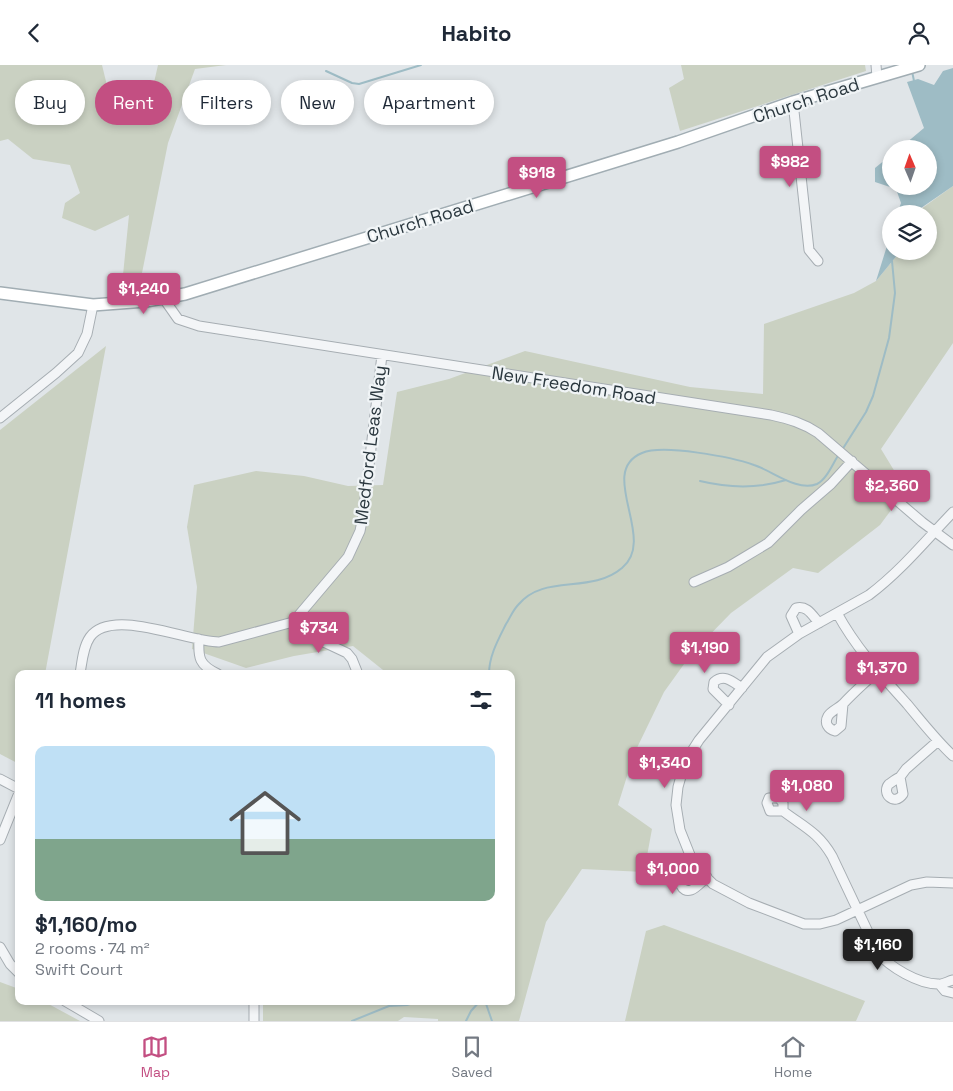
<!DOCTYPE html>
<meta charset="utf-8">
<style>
body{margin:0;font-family:"Space Grotesk",sans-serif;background:#f6f6f7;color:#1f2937;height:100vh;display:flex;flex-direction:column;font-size:19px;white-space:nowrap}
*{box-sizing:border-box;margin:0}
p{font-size:16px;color:#747a83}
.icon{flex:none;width:28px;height:28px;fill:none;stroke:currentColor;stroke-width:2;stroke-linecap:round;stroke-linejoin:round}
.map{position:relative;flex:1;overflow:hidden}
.side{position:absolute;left:15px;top:605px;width:500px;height:335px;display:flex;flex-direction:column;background:#fff;border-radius:10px;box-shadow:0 2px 8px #0003}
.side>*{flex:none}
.top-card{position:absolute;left:15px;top:15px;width:500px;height:45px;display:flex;gap:10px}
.needle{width:32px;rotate:358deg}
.fabs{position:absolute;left:882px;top:75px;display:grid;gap:10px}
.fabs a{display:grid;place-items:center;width:55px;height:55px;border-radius:50%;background:#fff;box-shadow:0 2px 8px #0003;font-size:25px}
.price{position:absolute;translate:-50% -42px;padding:0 11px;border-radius:5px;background:#c34f82;color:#fff;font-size:16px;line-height:32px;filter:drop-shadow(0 1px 2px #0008)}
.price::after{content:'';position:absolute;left:50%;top:30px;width:15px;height:11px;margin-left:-8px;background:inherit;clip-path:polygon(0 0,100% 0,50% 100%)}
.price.active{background:#222;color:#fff}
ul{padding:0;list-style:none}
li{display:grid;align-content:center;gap:10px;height:265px;padding:0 20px}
li span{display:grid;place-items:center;height:155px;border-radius:10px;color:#555}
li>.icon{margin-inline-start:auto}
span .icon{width:90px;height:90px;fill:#fffc;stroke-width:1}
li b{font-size:21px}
h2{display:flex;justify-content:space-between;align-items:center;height:60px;padding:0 20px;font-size:21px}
.chip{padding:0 18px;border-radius:22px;background:#fff;box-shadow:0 2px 8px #0003;font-size:18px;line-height:45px}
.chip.active{background:#c34f82;color:#fff}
header{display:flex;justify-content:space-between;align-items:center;height:65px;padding:0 20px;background:#fff;font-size:22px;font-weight:700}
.menu{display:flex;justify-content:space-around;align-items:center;height:70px;border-top:1px solid #e0e1e3;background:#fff;font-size:14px;color:#747a83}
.menu a{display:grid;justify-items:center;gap:2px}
.menu .active{color:#c34f82}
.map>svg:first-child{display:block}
.green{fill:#cad1c2}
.water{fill:#9ebcc5}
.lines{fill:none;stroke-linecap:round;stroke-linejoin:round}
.stream{stroke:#9ebcc5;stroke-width:2}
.minor-casing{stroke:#a6adb2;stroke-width:11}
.major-casing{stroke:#a1adb3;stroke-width:14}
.minor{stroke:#f3f5f7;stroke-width:9}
.major{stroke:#fff;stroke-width:11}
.labels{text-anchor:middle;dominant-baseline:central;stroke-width:4.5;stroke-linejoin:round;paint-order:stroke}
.street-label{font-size:18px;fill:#2a373e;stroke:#f0f4f6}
</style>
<header><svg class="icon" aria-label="back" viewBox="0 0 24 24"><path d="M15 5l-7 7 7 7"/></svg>Habito<svg class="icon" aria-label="person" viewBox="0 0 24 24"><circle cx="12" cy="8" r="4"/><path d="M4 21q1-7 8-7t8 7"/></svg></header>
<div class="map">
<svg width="953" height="956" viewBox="0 0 953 956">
<rect width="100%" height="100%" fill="#e0e5e8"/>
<path class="green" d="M0,0h102l10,41 38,-6 8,-35h68l-31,4 -27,74 -28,140 -6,12h-2l-10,-10 7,-70 -34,16 -33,-13 3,-15 15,-10 -10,-28 -37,-6 -25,-20 -8,2z
M681,0h184l1,6 -186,60 -11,-43 15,-9z
M953,121v157l-72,106 25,41 -26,35 -62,48 -25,-5 -62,45 -39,40 -28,39 -30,62 -16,51 34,24 -8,43 -62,-3 -36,53 -27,99h-81v-2l-34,-2 -6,4h-135v-20h248v-327h-123l-35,-28 -59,10 -48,12 -54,-19 5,-62 -10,-60 7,-42 62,-14 48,5 44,10 35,-1 14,-93 52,-13 76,-28 165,36 73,7 1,-70 90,-31 22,-12 23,-28 30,-2v-37h-7l-1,-5z
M106,281l-61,328h-26v90l-19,-10v-324z
M664,860l76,28 125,48 -9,20h-231l21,-90z
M0,917l19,7v12h24l37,20h-80z"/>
<path class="water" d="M953,3v118l-32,22 1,6h-25l4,-11 -5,-14 -21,-7v-14l16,-13v31h38v-37h-30l25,-21 -17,-46 11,-3 16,6 9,-14z
M891,168v18h11l-3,2 -23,28z"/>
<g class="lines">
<path class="stream" d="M326,6l26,12 7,1 62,-19
M912,6l2,10
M842,385l24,-38 7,-16 16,-58 6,-45 -3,-32
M700,416c29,7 57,8 86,-1
M489,609c0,-18 9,-34 17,-50 4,-6 7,-14 12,-19 26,-32 72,-10 104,-37 36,-29 -26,-96 20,-115 21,-9 90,4 112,12 19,6 43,27 63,19 10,-5 16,-21 22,-30
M485,936l7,20
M352,956l37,-15 18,-1 13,-4
M466,956l5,-10 9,-10"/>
<g class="minor-casing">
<path id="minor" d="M876,0l1,12
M793,37l16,148 9,11
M164,234l14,20 21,7 572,89c18,4 32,8 47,18l104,89 31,23
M0,353l56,-45 22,-20 9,-19 6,-29
M953,447c-27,28 -52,59 -84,83l-70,39 -32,23 -68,83 -14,22 -7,25 -2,18 4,25 12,30 8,11 13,13 36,19 55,21h16l16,-4 75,-35 16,-3 26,1
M694,517l34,-15 40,-24 33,-33 30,-26 21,-23
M837,548c19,35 44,62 70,91 15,18 29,36 46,52
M293,557l20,15 34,16 5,6 6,15
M799,569l-8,-18 5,-8c11,-3 16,7 23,15
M199,574c-1,19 0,26 19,35
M80,609c2,-12 3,-27 10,-37 22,-30 98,5 129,5l74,-20 55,-65 12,-26 3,-15 19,-161
M843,639l-2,22 -6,5c-7,-2 -11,-8 -7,-15 3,-5 11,-8 15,-12 11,-12 23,-22 34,-33
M729,640l-16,-16 1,-7c10,-9 19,0 28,6
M900,712c-4,2 -8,5 -11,7 -8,9 5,23 14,10l-3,-17 6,-8 32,-28
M0,714l19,10
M783,746h-13l-3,-8 2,-5h10l4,5v8c21,16 35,21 49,45l46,97c12,14 40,31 60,31 5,1 10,-3 15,-4
M0,775l19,-47
M695,799c-4,3 -10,6 -13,10 -4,7 -1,19 9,16 6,-2 11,-9 16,-13
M0,882l10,17 9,9
M940,920l5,6 8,2
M65,936l34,20
M254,936v20"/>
</g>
<g class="major-casing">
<path id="major" d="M0,228l93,12 53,-4 39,-7 493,-152 115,-40 126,-37"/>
</g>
<use href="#minor" class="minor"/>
<use href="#major" class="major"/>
</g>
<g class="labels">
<g class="street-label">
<text transform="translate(806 35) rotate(-18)">Church Road</text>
<text transform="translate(420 156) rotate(-17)">Church Road</text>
<text transform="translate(574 320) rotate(9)">New Freedom Road</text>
<text transform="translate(370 380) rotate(-83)">Medford Leas Way</text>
</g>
</g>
</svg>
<div class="fabs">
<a><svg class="needle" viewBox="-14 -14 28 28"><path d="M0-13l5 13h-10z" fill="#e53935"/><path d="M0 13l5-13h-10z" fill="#747a83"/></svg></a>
<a><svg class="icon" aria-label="layers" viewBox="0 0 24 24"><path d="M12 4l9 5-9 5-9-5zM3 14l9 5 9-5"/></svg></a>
</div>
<b class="price" style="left:790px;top:123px">$982</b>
<b class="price" style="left:537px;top:134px">$918</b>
<b class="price" style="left:144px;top:250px">$1,240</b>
<b class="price" style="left:892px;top:447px">$2,360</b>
<b class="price" style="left:319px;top:589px">$734</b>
<b class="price" style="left:705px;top:609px">$1,190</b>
<b class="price" style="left:882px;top:629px">$1,370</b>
<b class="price" style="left:665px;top:724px">$1,340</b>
<b class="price" style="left:807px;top:747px">$1,080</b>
<b class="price" style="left:673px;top:830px">$1,000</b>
<b class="price active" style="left:878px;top:906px">$1,160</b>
<div class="top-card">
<a class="chip">Buy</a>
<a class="chip active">Rent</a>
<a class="chip">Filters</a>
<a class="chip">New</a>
<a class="chip">Apartment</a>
</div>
<section class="side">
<h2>11 homes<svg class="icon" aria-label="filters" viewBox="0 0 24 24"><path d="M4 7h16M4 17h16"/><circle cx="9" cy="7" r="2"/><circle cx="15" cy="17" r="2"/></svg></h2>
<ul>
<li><span style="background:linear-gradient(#bfe0f5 60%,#7fa58c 0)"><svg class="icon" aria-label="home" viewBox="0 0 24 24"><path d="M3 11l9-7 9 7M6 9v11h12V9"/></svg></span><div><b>$1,160/mo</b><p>2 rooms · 74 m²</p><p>Swift Court</p></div></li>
</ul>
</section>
</div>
<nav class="menu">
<a class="active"><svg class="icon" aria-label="map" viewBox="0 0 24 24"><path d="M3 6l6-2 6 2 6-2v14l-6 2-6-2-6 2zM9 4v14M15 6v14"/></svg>Map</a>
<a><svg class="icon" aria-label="saved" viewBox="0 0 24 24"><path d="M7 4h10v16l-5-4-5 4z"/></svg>Saved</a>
<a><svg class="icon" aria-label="home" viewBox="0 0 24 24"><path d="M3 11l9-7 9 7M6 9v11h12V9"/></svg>Home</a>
</nav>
